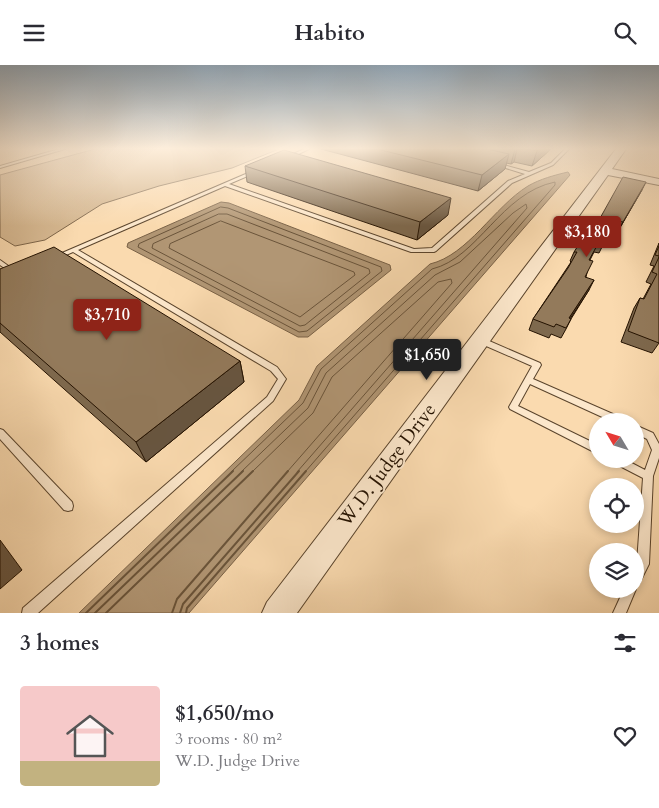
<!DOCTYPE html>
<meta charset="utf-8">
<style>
body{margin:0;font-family:Cardo,serif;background:#f2f2f3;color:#2b2b33;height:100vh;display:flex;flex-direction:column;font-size:19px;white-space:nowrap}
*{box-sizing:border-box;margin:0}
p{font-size:16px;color:#7c7c81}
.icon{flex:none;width:28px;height:28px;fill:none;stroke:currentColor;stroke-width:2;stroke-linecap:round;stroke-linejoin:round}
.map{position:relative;height:548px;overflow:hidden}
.details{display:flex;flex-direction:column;background:#fff;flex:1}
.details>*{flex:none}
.needle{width:32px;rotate:308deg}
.buttons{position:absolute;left:589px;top:348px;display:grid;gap:10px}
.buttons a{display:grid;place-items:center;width:55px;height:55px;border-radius:50%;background:#fff;box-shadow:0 2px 8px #0003;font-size:25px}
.price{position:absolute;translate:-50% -42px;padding:0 11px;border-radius:5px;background:#8f2418;color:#fff;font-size:16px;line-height:32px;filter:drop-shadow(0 1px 2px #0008)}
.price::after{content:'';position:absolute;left:50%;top:30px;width:15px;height:11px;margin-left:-8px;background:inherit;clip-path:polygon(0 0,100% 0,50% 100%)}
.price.active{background:#222;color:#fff}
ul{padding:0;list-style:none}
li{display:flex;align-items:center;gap:15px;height:125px;padding:0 20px}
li+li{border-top:1px solid #e1e1e2}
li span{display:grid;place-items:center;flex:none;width:140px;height:100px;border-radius:5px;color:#555}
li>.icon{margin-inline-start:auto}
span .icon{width:60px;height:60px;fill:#fffc;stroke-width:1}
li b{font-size:21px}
h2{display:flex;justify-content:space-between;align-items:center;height:60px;padding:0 20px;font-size:21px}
header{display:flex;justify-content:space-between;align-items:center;height:65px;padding:0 20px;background:#fff;font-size:22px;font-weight:600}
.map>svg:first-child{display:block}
.green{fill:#d6b891;stroke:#7d6549}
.water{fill:#b19674;stroke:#796146}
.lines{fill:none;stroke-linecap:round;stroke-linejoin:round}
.shore-far1{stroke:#6a543a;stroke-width:1}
.shore{stroke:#6a543a;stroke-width:2}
.service-casing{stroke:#5a442c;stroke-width:2}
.tertiary-casing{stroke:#5a442c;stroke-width:2}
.service{fill:#fce7cb;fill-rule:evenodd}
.tertiary{fill:#fce7cb;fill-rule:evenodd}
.wall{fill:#7e694e;stroke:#241201}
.shaded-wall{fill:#675540;stroke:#241201}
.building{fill:#937a5b;stroke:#241201}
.labels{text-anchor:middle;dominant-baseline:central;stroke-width:4;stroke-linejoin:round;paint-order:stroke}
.street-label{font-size:19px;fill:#241201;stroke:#fce7cb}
</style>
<header><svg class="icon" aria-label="menu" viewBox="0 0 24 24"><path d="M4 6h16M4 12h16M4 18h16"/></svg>Habito<svg class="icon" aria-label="search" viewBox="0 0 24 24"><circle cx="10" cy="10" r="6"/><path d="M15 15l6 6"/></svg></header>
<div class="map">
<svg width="659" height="548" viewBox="0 0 659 548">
<rect width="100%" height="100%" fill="#fadaaf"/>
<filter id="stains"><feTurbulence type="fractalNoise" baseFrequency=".004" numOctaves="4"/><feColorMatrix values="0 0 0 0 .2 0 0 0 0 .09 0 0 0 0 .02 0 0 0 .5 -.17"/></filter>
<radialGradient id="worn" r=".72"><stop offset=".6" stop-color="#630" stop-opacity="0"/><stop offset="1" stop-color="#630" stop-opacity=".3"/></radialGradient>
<path class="green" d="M95,84h184l-47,19 -73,18 -57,18 -57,36 -30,6 -15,-9v-62z"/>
<path class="water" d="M568,107l2,3 -381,438h-110l220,-213 18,-34 113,-102c38,-9 64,-57 98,-78 12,-7 27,-11 40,-14z
M221,137l8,1 161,62 1,5 -83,67h-10l-171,-90 1,-4z"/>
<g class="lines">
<path class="shore-far1" d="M221,142l7,1 153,59 1,4 -75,60 -8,1 -161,-85 1,-3z
M219,149h8l142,55 1,4 -65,52 -5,1 -148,-78 1,-4z
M221,156l133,51 1,3 -55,42 -131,-69 1,-4z
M231,407l72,-69 18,-34 111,-100c46,-11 69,-76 123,-87v3l-250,287
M241,407l67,-64 18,-35 109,-98 25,-13 53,-49 13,-9 1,4 -230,264
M252,407l61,-59 19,-36 106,-95 13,-3 1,4 -165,189"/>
<path class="shore" d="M86,548l147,-142
M95,548l148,-142
M106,548l147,-142
M172,548l5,-14 111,-128
M180,548l3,-9 116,-133
M186,548l1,-5 119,-137"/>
<g class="service-casing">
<path id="service" d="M59,84h6l-65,19v-2z
M304,84h5l-19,9 -3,-1z
M565,84h4l-16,16 -41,18 -76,68 -2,1h-23l-186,-66 -147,64 199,117 9,12 -13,22 -235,212h-16l1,-5 244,-211 11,-18 -7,-8 -198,-119 -16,7 -2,-1v-2l200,-86h2v2l-28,12 185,65 18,-1 76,-67 17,-7 -29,-9v-2l33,9 22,-9z
M0,195l17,12v2h-4l-13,-9z
M480,272l60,26 1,2 -8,14 89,39 1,3h-12l-81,-37 -12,22 80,39v9l-88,-45 -1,-2 23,-41 -55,-24 -1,-2 1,-2z
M635,360l18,8 6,11v14l-6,18 -4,88 -10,20 -4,2v-19l2,-4 6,-85 -31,-16 -2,-3h14l21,11 7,-20 -5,-11 -12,-6z
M0,364l3,1 69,72 1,4 -1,4 -4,1 -4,-1 -64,-71z
M635,521l1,3 -10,24h-13l11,-24h11z"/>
</g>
<g class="tertiary-casing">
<path id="tertiary" d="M616,84h10l-14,20 47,10v6l-51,-10 -311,438h-35l5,-11z"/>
</g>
<use href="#service" class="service"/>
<use href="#tertiary" class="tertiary"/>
</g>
<path class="wall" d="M321,84h230l-19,17 -18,-4 -3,2 -5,-1 -1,6 -27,22z
M245,101l203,49 -31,25 -170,-58z
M642,125l-24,41 -7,-2 -12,24 -5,-1 -4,8 -4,17 3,13 -18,29 -5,10 -5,9 -10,-4 -2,4 -20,-8 4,-11 38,-57 -1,-1 4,-9 10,-10 10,-13z
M659,178v100l-7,10 -31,-11 13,-34 6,-10 3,1 8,-15 -5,-2 8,-16 -4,-1z
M0,204l240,92 4,21 -98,80 -146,-130z"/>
<path class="shaded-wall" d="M515,84h2l-3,13 -3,2z
M539,84h12l-19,17 5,-15z
M509,89l-4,15 -27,22 4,-16z
M646,117l-4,8 -24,41 5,-9z
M451,133l-3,17 -31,25 3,-18z
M594,215l-5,10 -25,38 5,-10z
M240,296l4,21 -98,80 -10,-20z
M0,475l22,30 -22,19z"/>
<path class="building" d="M377,84h110l22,5 -27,21z
M529,84h10l-2,2z
M284,85l167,48 -31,24 -175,-56z
M623,112l23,5 -23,40 -8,-2 -11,24 -5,-2 -10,18 4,1 -8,16 9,3 -25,38 2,1 -5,9 -10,-4 -2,3 -21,-8 35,-51 9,-16h-3l7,-11 3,1 8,-13h2z
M659,181v10l-4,-1z
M54,182l186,114 -104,81 -136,-119v-54z
M659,192v86l-31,-12 12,-33 4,1 13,-25 -5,-2z"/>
<linearGradient id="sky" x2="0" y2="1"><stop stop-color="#92a8ba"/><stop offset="0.52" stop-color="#fdeedb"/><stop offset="1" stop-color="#fdeedb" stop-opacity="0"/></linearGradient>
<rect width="659" height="161" fill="url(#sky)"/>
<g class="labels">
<g class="street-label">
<text transform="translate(387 400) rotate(-53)">W.D. Judge Drive</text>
</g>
</g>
<rect width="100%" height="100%" filter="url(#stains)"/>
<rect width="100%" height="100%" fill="url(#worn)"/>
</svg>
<div class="buttons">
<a><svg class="needle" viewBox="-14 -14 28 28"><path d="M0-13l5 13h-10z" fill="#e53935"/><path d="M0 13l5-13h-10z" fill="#7c7c81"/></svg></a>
<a><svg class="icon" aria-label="locate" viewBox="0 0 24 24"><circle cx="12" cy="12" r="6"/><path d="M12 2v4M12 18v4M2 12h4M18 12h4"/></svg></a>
<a><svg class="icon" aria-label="layers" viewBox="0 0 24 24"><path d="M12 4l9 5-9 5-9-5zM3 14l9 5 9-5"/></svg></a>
</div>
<b class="price" style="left:587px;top:193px">$3,180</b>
<b class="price" style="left:107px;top:276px">$3,710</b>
<b class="price active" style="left:427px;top:316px">$1,650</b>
</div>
<section class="details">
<h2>3 homes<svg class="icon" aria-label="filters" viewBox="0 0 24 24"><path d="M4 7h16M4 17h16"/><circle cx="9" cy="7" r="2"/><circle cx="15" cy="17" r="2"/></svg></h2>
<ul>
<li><span style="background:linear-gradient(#f6c9c9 75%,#c2b280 0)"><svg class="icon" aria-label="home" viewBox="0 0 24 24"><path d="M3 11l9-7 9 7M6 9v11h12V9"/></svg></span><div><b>$1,650/mo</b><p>3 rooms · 80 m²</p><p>W.D. Judge Drive</p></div><svg class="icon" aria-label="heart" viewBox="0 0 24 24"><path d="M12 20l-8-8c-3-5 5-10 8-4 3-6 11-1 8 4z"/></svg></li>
</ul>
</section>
